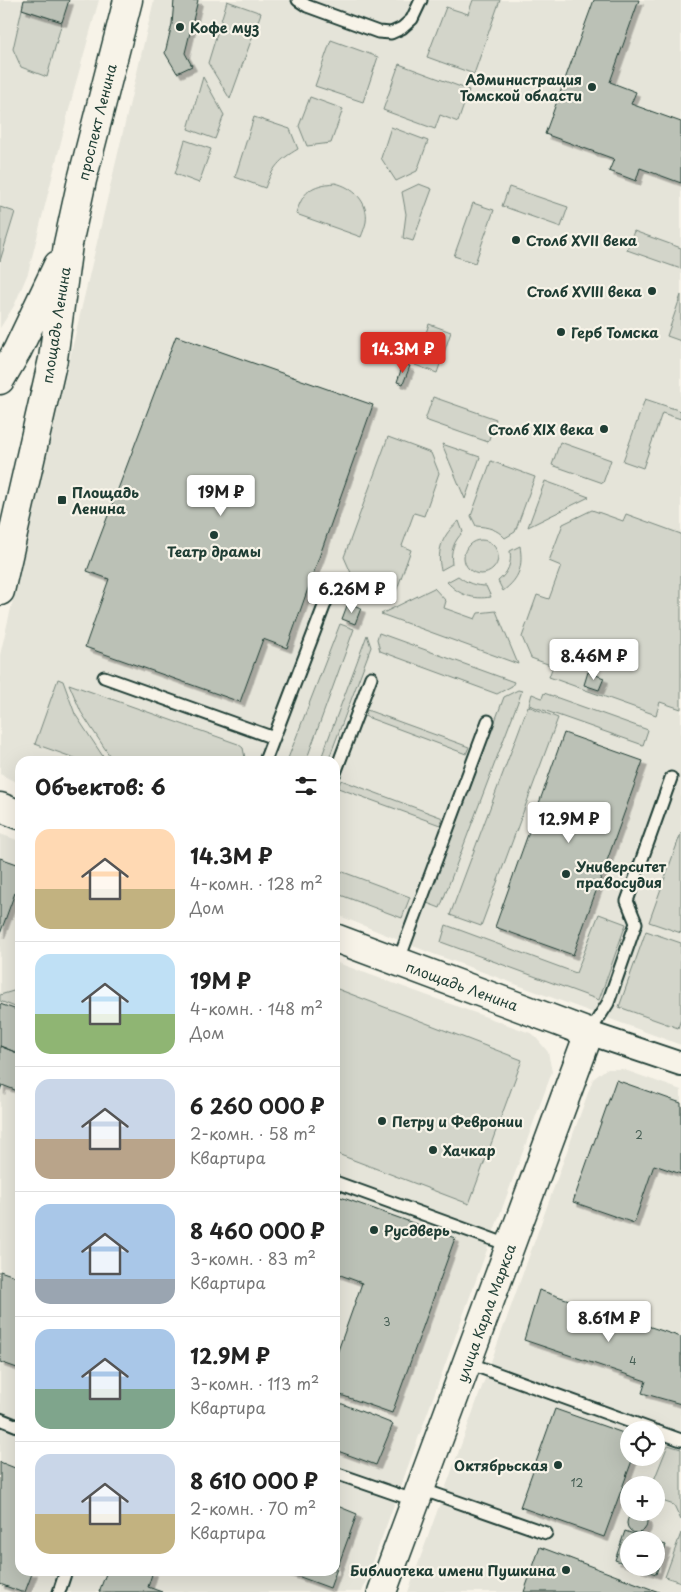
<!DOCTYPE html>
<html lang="ru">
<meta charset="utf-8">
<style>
body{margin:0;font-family:"Playpen Sans",sans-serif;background:#f2f2f2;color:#222;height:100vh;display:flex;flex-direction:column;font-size:19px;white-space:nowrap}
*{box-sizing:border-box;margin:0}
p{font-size:16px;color:#767676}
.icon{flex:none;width:28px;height:28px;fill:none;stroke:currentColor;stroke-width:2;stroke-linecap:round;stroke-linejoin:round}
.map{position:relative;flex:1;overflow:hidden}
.details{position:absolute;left:15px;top:756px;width:325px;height:820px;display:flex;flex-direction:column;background:#fff;border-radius:15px;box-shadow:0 5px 20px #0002}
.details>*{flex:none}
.tools{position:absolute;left:620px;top:1421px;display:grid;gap:10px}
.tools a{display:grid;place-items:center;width:45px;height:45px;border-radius:50%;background:#fff;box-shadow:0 5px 20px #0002;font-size:25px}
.price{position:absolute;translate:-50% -42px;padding:0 11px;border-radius:5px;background:#fff;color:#222;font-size:16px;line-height:32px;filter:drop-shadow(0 1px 2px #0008)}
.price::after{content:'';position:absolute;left:50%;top:30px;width:15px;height:11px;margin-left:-8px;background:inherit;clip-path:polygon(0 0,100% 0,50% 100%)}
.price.on{background:#d93025;color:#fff}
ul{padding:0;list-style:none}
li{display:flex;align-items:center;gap:15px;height:125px;padding:0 20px}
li+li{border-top:1px solid #e0e0e0}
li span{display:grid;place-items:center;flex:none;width:140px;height:100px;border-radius:15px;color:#555}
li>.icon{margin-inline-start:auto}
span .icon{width:60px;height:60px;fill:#fffc;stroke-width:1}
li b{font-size:21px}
h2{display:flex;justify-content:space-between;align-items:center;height:60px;padding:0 20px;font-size:21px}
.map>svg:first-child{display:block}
.built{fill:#e5e4d9;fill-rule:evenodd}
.green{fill:#d3d5ca;stroke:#79897f}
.building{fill:#bbc1b6;stroke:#1f3d34;filter:url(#shadow)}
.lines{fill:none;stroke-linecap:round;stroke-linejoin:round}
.lane-casing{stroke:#1f3d34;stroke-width:15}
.street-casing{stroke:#1f3d34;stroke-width:26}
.secondary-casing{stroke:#1f3d34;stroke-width:31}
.primary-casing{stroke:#1f3d34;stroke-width:31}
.lane{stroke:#f7f3e8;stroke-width:11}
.street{stroke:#f7f3e8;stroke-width:22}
.secondary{stroke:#f7f3e8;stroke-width:28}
.primary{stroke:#f7f3e8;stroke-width:28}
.poi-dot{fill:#1f3d34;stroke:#f7f3e8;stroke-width:2}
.labels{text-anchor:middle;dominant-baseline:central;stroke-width:4.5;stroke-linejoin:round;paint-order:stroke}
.number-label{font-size:11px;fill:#465e54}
.poi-label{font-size:14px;font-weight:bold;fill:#1f3d34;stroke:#f7f3e8;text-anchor:start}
.street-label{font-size:14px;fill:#1f3d34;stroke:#f7f3e8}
</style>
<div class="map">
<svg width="681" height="1592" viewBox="0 0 681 1592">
<defs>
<filter id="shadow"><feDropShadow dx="4.5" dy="4.5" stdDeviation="0" flood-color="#0004"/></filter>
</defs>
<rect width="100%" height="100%" fill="#f7f3e8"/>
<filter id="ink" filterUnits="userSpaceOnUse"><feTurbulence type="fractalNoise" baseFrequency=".02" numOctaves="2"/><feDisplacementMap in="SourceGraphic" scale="10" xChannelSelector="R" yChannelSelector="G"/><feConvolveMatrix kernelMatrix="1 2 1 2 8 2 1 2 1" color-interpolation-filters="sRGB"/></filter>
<g filter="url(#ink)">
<path class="built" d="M0,0h99l-24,86 -47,187 -14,33 -14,22z
M154,0h527v1045l-253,-93 -93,-38v-153h-315v23l-20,-10v-119z
M0,834l20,7v730h315v-609l198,72 15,18 4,20 -190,520h-362z
M606,1069h16l59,21v502h-273l185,-513zM629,1430h27v28h-27zM629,1485h27v27h-27zM629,1540h27v28h-27z"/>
<path class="green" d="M473,0h27l-26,74 -47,-17 19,-50 22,7z
M227,1l34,12 -31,86 -22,-36z
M22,9l40,13 -15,55 -26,-10 -8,-18z
M331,40l47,17 -15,45 -48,-16z
M399,64l70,26 -11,32 -18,-7 -5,14 -52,-19z
M203,77l21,38 -9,24 -27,-10z
M310,97l33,12 -12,34 -24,3 -8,-20z
M254,117l36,12 8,20c-19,11 -25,18 -33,39l-30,-11z
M391,127l37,14 -11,30 -21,10 -15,-23z
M185,140l26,9 -12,34 -24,-9z
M335,183c18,4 34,19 31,39 -1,5 -3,10 -5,15l-65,-23c7,-23 15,-29 39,-31z
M419,184l13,5 -19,52 -10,-3 3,-24 -4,-22z
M509,187l59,20 -7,20 -59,-21z
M473,203l21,7 -19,53 -21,-7z
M0,207l15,5 -15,49z
M634,231l47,17v21l-54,-19z
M681,295v46l-14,-5z
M429,324l22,8 -14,41 -22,-8z
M433,397l63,22 -8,23 -63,-22z
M645,399l36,12v8l-19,-6 -19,55 -20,-7z
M388,437l43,16 8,20 -15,43 -10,-3 -12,33 9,4 -15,42 -21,10 -13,-4 -18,-41z
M560,442l51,18 -8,23 -51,-18z
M442,444l38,13 -15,42z
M491,461l44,16 -20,55 -10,6c-8,-9 -17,-11 -29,-12l-5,-10z
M545,481l44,16 -61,30z
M592,510l31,11 3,-7 55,20v175l-21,-7 -4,13 -107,-38 4,-11 -22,-8 -9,-21 15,-42 12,4 12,-33 -12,-5 14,-37z
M459,521l4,11c-9,9 -13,19 -11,32l-11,6c-5,-20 2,-36 18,-49z
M464 557a17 17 0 1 1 34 0a17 17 0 1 1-34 0Z
M520,546c3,20 0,32 -17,45l-5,-10c10,-8 14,-18 12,-30z
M458,576c9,7 17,10 28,10l5,11c-18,3 -32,-2 -44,-15z
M434,588l12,13 -2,7 31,11 3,-6 18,-2 22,53 -137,-50z
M340,624l14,5 -48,132h-19z
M379,633l135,49 -2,4 -15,8 -117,-43 -3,-12z
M367,635l4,12 -43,114h-8z
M58,679l5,2 12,33 31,47h-23l-48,-17z
M69,684l169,60 5,4 2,10h-10l-1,3h-121l-32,-49z
M518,690l4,1 -82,217 -13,-5 77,-206z
M544,693l104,37 -5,15 -114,-40 3,-11 10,4z
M528,706l30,12 -77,208 -31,-11z
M367,710l102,37 -3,7 -102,-38z
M341,780l102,38 -3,7 -102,-37z
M681,833v100l-32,-11z
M335,869l75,28 -8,21 -67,-25z
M599,914l27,10 -27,76 -158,-58 5,-17 130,48z
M646,931l35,12v76l-3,9 -59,-21z
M335,988l187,72 -53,144 -134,-51z
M20,989v20l-20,-8v-6z
M668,1445l13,4v71l-7,-15 -18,-6v-14h-4z
M681,1533v49l-16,-5z"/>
<path class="building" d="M24,0h45l-7,22 -40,-13z
M174,0h24l-13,53 7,13 -15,7 -12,-20 7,-29z
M594,0h45l-29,82 26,10 -5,12 50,18v61l-41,-15 -4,13 -13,-5 -14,-5 5,-12 -69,-25z
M176,336l197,69 -86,243 -24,-9 -23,63 -155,-55 24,-68 -22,-8z
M403,364l7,2 -7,18 -6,-2z
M348,603l13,5 -6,16 -13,-5z
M588,672l16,6 -5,12 -15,-5z
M564,733l79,28 -70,194 -78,-28z
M0,858l20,7v14l-20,55z
M0,1004l20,7v43l-20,-8z
M0,1046l20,8v38l-18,-7 -2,5z
M616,1080l65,23v71l-27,-9 -20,58 -61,-21z
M335,1195l120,43 -63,175 -57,-20v-34l27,-76 -27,-10z
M0,1271l20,7v91l-20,-7z
M539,1290l142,47v67l-39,-11 4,-12 -122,-41z
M335,1401l58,23 -17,41 -41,-15z
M555,1409l74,26v23h4l-29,79 -84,-30z
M0,1462l20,8v101h13l-8,21h-4l-21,-8z
M335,1505l22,9 -27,74 -46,-17h51z
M627 1523a10 10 0 1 1 20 0a10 10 0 1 1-20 0Z
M625,1531l26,9h-22v25l-14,-5z
M656,1542l10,3 -10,29 -19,-6h19z
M540,1547l119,45h-135z
M107,1571h46l-5,16 14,5h-63z"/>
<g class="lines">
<g class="lane-casing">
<path id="lane" d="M298,0l9,6 71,26 13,1 11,-5 10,-9 9,-19
M104,677l170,61
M265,761l61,-160
M335,773l36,-96
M398,962l90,-241
M589,1033l19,-30 28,-80 -9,-22 44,-123
M335,1182l176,64
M468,1363l185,67
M0,1419l20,8
M656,1431l25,9
M335,1473l81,28
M421,1489l125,44
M59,1592l7,-21"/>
</g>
<g class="street-casing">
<path id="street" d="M589,1033l92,31"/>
</g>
<g class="secondary-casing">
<path id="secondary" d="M0,807l20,8
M335,938l254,95 -207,559"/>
</g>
<g class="primary-casing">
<path id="primary" d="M0,380l17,-29 41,-86
M0,591l53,-232 15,-115 14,-64 46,-180"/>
</g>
<use href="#lane" class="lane"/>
<use href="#street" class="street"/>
<use href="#secondary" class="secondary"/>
<use href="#primary" class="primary"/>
</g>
</g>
<g class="poi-dot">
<circle cx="180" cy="27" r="5"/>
<circle cx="592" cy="87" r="5"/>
<circle cx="516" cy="240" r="5"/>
<circle cx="652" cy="291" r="5"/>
<circle cx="561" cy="332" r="5"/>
<circle cx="604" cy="429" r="5"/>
<rect x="57" y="495" width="10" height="10" rx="2.5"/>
<circle cx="214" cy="535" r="5"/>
<circle cx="566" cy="874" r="5"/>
<circle cx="382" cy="1121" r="5"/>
<circle cx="433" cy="1150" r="5"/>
<circle cx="374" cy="1230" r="5"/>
<circle cx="558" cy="1465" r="5"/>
<circle cx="566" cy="1570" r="5"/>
</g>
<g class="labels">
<g class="number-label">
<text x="639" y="1134">2</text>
<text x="387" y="1321">3</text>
<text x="633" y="1360">4</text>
<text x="577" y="1482">12</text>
</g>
<g class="poi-label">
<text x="190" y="27">Кофе муз</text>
<text x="582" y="79" text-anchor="end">Администрация<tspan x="582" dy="16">Томской области</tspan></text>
<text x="526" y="240">Столб XVII века</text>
<text x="642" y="291" text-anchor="end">Столб XVIII века</text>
<text x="571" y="332">Герб Томска</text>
<text x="594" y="429" text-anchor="end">Столб XIX века</text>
<text x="72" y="492">Площадь<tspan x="72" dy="16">Ленина</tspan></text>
<text x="214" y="551" text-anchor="middle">Театр драмы</text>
<text x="576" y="866">Университет<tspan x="576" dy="16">правосудия</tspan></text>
<text x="392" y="1121">Петру и Февронии</text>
<text x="443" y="1150">Хачкар</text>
<text x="384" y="1230">Русдверь</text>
<text x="548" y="1465" text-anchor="end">Октябрьская</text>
<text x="556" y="1570" text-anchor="end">Библиотека имени Пушкина</text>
</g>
<g class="street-label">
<text transform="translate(97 122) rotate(-76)">проспект Ленина</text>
<text transform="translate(56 325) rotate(-81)">площадь Ленина</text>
<text transform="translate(462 986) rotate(20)">площадь Ленина</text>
<text transform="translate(486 1313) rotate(-70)">улица Карла Маркса</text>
</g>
</g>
</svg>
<div class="tools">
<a><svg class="icon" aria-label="locate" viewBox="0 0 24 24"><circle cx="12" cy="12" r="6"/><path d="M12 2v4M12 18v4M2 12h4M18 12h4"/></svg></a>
<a>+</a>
<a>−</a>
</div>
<b class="price on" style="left:403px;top:374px">14.3M ₽</b>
<b class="price" style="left:221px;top:517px">19M ₽</b>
<b class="price" style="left:352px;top:614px">6.26M ₽</b>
<b class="price" style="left:594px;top:681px">8.46M ₽</b>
<b class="price" style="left:569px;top:844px">12.9M ₽</b>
<b class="price" style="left:609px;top:1343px">8.61M ₽</b>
<section class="details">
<h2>Объектов: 6<svg class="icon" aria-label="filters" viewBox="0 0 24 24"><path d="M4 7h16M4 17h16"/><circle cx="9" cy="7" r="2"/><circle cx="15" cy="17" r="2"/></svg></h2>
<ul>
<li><span style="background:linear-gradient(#ffd9b3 60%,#c2b280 0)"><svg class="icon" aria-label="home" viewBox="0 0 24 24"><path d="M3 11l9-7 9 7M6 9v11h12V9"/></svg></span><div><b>14.3M ₽</b><p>4-комн. · 128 m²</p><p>Дом</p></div></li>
<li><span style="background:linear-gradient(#bfe0f5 60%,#8fb573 0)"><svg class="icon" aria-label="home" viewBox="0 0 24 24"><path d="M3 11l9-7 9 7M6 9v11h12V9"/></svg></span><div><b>19M ₽</b><p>4-комн. · 148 m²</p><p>Дом</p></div></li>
<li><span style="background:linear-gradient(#c9d6e8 60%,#b9a48a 0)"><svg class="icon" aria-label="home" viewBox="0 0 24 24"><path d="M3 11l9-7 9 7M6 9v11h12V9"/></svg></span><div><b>6 260 000 ₽</b><p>2-комн. · 58 m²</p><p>Квартира</p></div></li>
<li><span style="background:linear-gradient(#a9c7e8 75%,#9aa5b1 0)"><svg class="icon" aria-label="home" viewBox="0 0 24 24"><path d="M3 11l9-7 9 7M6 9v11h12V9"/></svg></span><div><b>8 460 000 ₽</b><p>3-комн. · 83 m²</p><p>Квартира</p></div></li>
<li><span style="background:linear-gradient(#a9c7e8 60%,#7fa58c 0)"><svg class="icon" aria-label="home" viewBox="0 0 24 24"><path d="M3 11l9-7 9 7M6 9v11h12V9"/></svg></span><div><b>12.9M ₽</b><p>3-комн. · 113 m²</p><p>Квартира</p></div></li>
<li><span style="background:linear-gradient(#c9d6e8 60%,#c2b280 0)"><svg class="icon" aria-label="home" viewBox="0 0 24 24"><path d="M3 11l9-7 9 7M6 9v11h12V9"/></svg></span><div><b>8 610 000 ₽</b><p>2-комн. · 70 m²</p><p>Квартира</p></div></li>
</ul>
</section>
</div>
